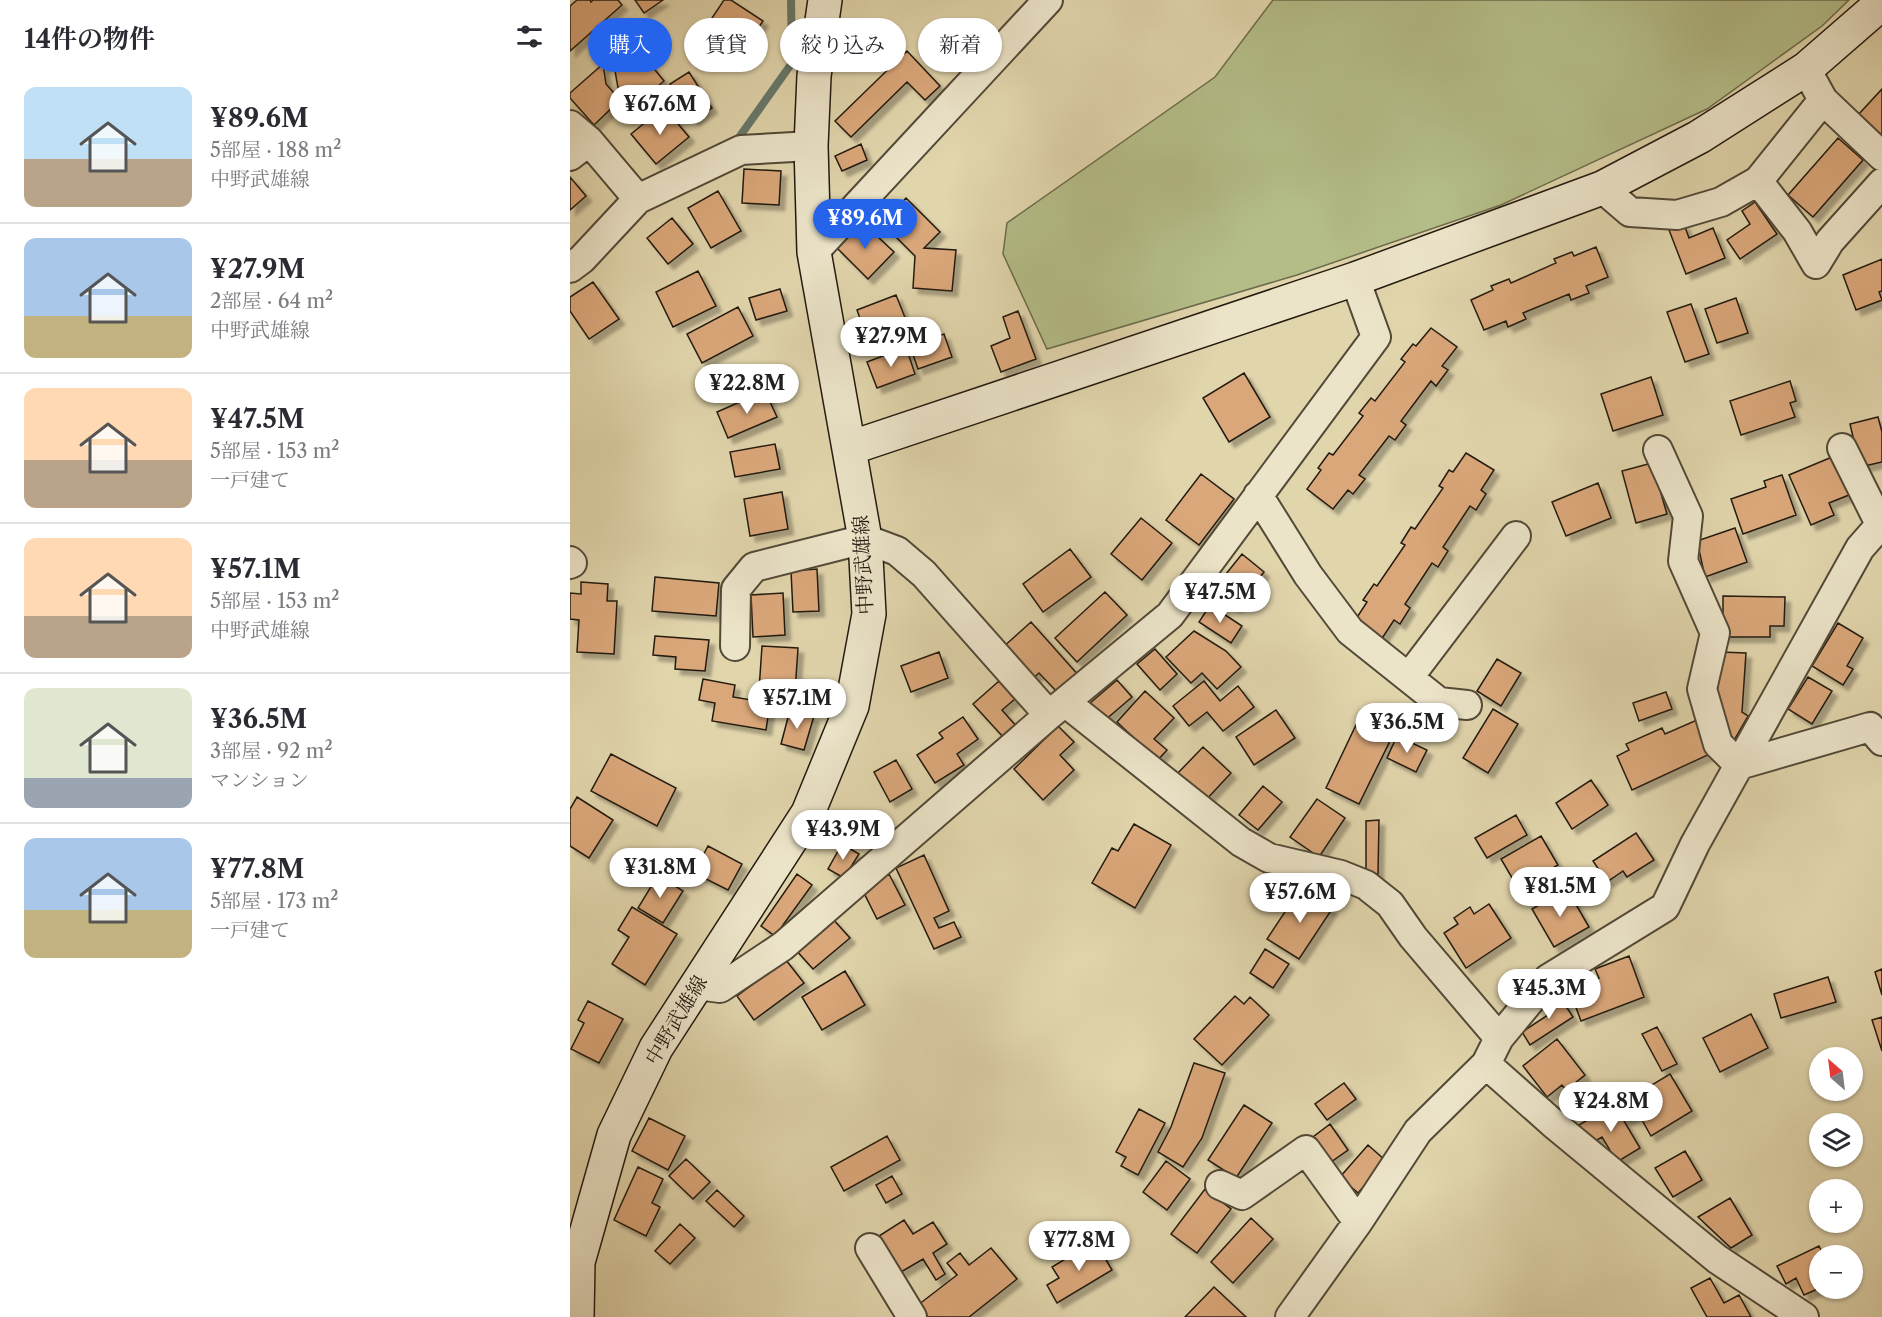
<!DOCTYPE html>
<html lang="ja">
<meta charset="utf-8">
<style>
body{margin:0;font-family:"Libre Caslon Text","Noto Serif JP",serif;background:#f2f2f3;color:#2b2b33;height:100vh;display:flex;flex-direction:column;font-size:22px;white-space:nowrap}
*{box-sizing:border-box;margin:0}
p{font-size:20px;color:#7c7c81}
.icon{flex:none;width:33px;height:33px;fill:none;stroke:currentColor;stroke-width:2;stroke-linecap:round;stroke-linejoin:round}
.map{position:relative;flex:1;overflow:hidden}
.sheet{display:flex;flex-direction:column;background:#fff;width:570px}
.sheet>*{flex:none}
.banner{position:absolute;left:18px;top:18px;width:570px;height:54px;display:flex;gap:12px}
.needle{width:39px;rotate:332deg}
.tools{position:absolute;left:1239px;top:1047px;display:grid;gap:12px}
.tools a{display:grid;place-items:center;width:54px;height:54px;border-radius:50%;background:#fff;box-shadow:0 2px 4px #0004;font-size:30px}
.price{position:absolute;translate:-50% -51px;padding:0 14px;border-radius:21px;background:#fff;color:#222;font-size:20px;line-height:39px;filter:drop-shadow(0 2px 3px #0008)}
.price::after{content:'';position:absolute;left:50%;top:36px;width:18px;height:14px;margin-left:-9px;background:inherit;clip-path:polygon(0 0,100% 0,50% 100%)}
.price.selected{background:#2563eb;color:#fff}
ul{padding:0;list-style:none}
li{display:flex;align-items:center;gap:18px;height:150px;padding:0 24px}
li+li{border-top:2px solid #e1e1e2}
li span{display:grid;place-items:center;flex:none;width:168px;height:120px;border-radius:12px;color:#555}
li>.icon{margin-inline-start:auto}
span .icon{width:72px;height:72px;fill:#fffc;stroke-width:1}
li b{font-size:26px}
h2{display:flex;justify-content:space-between;align-items:center;height:72px;padding:0 24px;font-size:26px}
.tag{padding:0 21px;border-radius:27px;background:#fff;box-shadow:0 2px 4px #0004;font-size:21px;line-height:54px}
.tag.selected{background:#2563eb;color:#fff}
main{display:flex;flex:1;min-height:0}
.map>svg:first-child{display:block}
.green{fill:#b4bd88;stroke:#6c6c4c;stroke-width:1.5}
.lines{fill:none;stroke-linecap:round;stroke-linejoin:round}
.stream{stroke:#67796b;stroke-width:8}
.building{fill:#daa77a;stroke:#231a10;stroke-width:1.5;filter:url(#shadow)}
.street-casing{stroke:#524937;stroke-width:32}
.secondary-casing{stroke:#231a10;stroke-width:36}
.street{stroke:#ece4c9;stroke-width:28}
.secondary{stroke:#ece4c9;stroke-width:33}
.labels{text-anchor:middle;dominant-baseline:central;stroke-width:5;stroke-linejoin:round;paint-order:stroke}
.street-label{font-size:20px;fill:#231a10;stroke:#ece4c9}
</style>
<main>
<section class="sheet">
<h2>14件の物件<svg class="icon" aria-label="filters" viewBox="0 0 24 24"><path d="M4 7h16M4 17h16"/><circle cx="9" cy="7" r="2"/><circle cx="15" cy="17" r="2"/></svg></h2>
<ul>
<li><span style="background:linear-gradient(#bfe0f5 60%,#b9a48a 0)"><svg class="icon" aria-label="home" viewBox="0 0 24 24"><path d="M3 11l9-7 9 7M6 9v11h12V9"/></svg></span><div><b>¥89.6M</b><p>5部屋 · 188 m²</p><p>中野武雄線</p></div></li>
<li><span style="background:linear-gradient(#a9c7e8 65%,#c2b280 0)"><svg class="icon" aria-label="home" viewBox="0 0 24 24"><path d="M3 11l9-7 9 7M6 9v11h12V9"/></svg></span><div><b>¥27.9M</b><p>2部屋 · 64 m²</p><p>中野武雄線</p></div></li>
<li><span style="background:linear-gradient(#ffd9b3 60%,#b9a48a 0)"><svg class="icon" aria-label="home" viewBox="0 0 24 24"><path d="M3 11l9-7 9 7M6 9v11h12V9"/></svg></span><div><b>¥47.5M</b><p>5部屋 · 153 m²</p><p>一戸建て</p></div></li>
<li><span style="background:linear-gradient(#ffd9b3 65%,#b9a48a 0)"><svg class="icon" aria-label="home" viewBox="0 0 24 24"><path d="M3 11l9-7 9 7M6 9v11h12V9"/></svg></span><div><b>¥57.1M</b><p>5部屋 · 153 m²</p><p>中野武雄線</p></div></li>
<li><span style="background:linear-gradient(#dfe7d0 75%,#9aa5b1 0)"><svg class="icon" aria-label="home" viewBox="0 0 24 24"><path d="M3 11l9-7 9 7M6 9v11h12V9"/></svg></span><div><b>¥36.5M</b><p>3部屋 · 92 m²</p><p>マンション</p></div></li>
<li><span style="background:linear-gradient(#a9c7e8 60%,#c2b280 0)"><svg class="icon" aria-label="home" viewBox="0 0 24 24"><path d="M3 11l9-7 9 7M6 9v11h12V9"/></svg></span><div><b>¥77.8M</b><p>5部屋 · 173 m²</p><p>一戸建て</p></div></li>
</ul>
</section>
<div class="map">
<svg width="1312" height="1317" viewBox="0 0 1312 1317">
<defs>
<filter id="shadow"><feDropShadow dx="5.5" dy="5.5" stdDeviation="1.5" flood-color="#0004"/></filter>
</defs>
<rect width="100%" height="100%" fill="#e1d5ac"/>
<filter id="stains"><feTurbulence type="fractalNoise" baseFrequency=".00333" numOctaves="4"/><feColorMatrix values="0 0 0 0 .2 0 0 0 0 .09 0 0 0 0 .02 0 0 0 .5 -.17"/></filter>
<radialGradient id="worn" r=".72"><stop offset=".6" stop-color="#630" stop-opacity="0"/><stop offset="1" stop-color="#630" stop-opacity=".3"/></radialGradient>
<path class="green" d="M703,0h576l-27,26 -115,83 -206,96 -204,70 -250,74 -44,-95 4,-31 208,-146z"/>
<g class="lines">
<path class="stream" d="M165,143l57,-80 -1,-63"/>
</g>
<path class="building" d="M7,0h13l1,2 2,-2h25l4,5 -52,46v-45z
M65,0h28l-19,13z
M154,0h7l32,21 -28,42 -37,-24z
M63,43l31,38 -31,26 -15,-19 -5,-29z
M337,51l33,35 -15,14 -18,-18 -56,55 -16,-16z
M33,64l3,20 14,16 -26,25 -24,-27v-5z
M119,72l23,36 -19,12 -23,-36z
M1312,89v48l-24,-22z
M94,107l25,30 -33,27 -25,-30z
M1268,138l25,22 -50,57 -25,-22z
M291,144l6,16 -25,11 -7,-15z
M174,169l37,2 -2,34 -37,-2z
M0,177l16,19 -16,14z
M148,191l23,40 -30,17 -23,-40z
M336,198l34,34 -16,16 32,2 -4,41 -39,-3 2,-32 -33,-33z
M1185,202l22,32 -37,25 -13,-19 23,-16 -8,-13z
M102,218l21,26 -25,20 -21,-26z
M292,222l32,30 -26,27 -31,-31z
M1114,224l5,14 24,-10 12,30 -39,16 -17,-44z
M1026,247l12,30 -22,9 3,7 -18,7 -2,-6 -46,19 3,6 -18,8 -2,-6 -22,9 -13,-30 22,-10 -2,-4 18,-7 2,4 45,-20 -2,-4 18,-7 2,4z
M1312,259v32l-3,1 3,8 -26,10 -13,-35z
M128,271l18,35 -43,21 -17,-35z
M23,282l26,37 -30,20 -19,-28v-14z
M210,289l7,22 -31,9 -7,-22z
M326,295l10,25 -40,15 -9,-25z
M1166,298l12,35 -31,10 -12,-34z
M1121,304l18,50 -24,8 -18,-50z
M168,307l15,29 -51,27 -15,-29z
M448,311l18,48 -35,13 -10,-26 19,-8 -7,-21z
M861,328l26,19 -15,19 6,4 -12,16 -5,-5 -30,40 5,4 -11,15 -6,-4 -30,39 6,4 -12,15 -5,-4 -15,19 -26,-20 14,-19 -3,-2 11,-15 4,2 30,-39 -4,-3 12,-15 4,3 30,-39 -4,-3 12,-15 3,2z
M374,334l8,23 -34,12 -8,-23z
M336,347l9,27 -38,14 -10,-26z
M674,373l26,44 -41,25 -26,-44z
M1081,377l12,38 -50,16 -12,-37z
M1220,381l6,20 -6,2 5,14 -54,18 -11,-34z
M195,391l12,26 -49,21 -11,-26z
M1308,417l4,15v30l-22,5 -10,-43z
M205,444l5,25 -45,8 -5,-25z
M896,453l28,17 -13,20 5,4 -10,16 -6,-4 -27,41 5,4 -10,16 -6,-4 -27,41 5,4 -10,16 -6,-4 -13,20 -27,-18 13,-20 -4,-2 11,-16 3,2 28,-41 -4,-2 10,-16 4,2 28,-41 -4,-2 10,-16 4,2z
M1262,457l17,38 -20,8 5,12 -23,10 -22,-50z
M1082,463l15,51 -31,9 -14,-52z
M631,474l33,25 -35,46 -33,-25z
M1212,475l14,40 -53,19 -12,-35 35,-12 -2,-6z
M1028,483l13,35 -45,18 -14,-34z
M212,492l6,37 -38,7 -6,-37z
M571,518l31,25 -30,37 -31,-26z
M1165,528l12,34 -42,15 -8,-36z
M500,549l21,28 -48,35 -20,-28z
M672,554l22,18 -29,35 -22,-17z
M247,569l2,42 -26,1 -2,-41z
M85,577l64,6 -3,33 -64,-5z
M11,582l27,2 -1,17h10l-3,53 -37,-2 2,-32 -9,-1v-26l11,1z
M535,592l22,23 -50,47 -22,-24z
M213,593l2,42 -32,2 -2,-42z
M1153,596l62,1 -1,29h-14v11h-47z
M640,605l32,21 -11,17 -32,-21z
M461,622l49,55 -20,18 -21,-22 -9,8 -29,-32z
M1268,623l25,15 -16,28 6,3 -10,16 -31,-19z
M624,631l32,20 15,16 -24,22 -15,-16 -11,10 -25,-26z
M85,636l54,4 -4,31 -30,-2 1,-12 -23,-2z
M192,646l36,2 -3,44 -36,-2z
M585,649l22,25 -17,16 -23,-26z
M369,652l9,26 -37,14 -10,-26z
M1150,652l26,1 -4,59 6,4 -15,26 -7,-3 -9,-43z
M927,659l24,14 -20,33 -24,-15z
M1238,677l24,14 -20,33 -24,-15z
M133,679l32,6 -2,12 37,6 -4,27 -54,-9 3,-18 -16,-3z
M547,680l15,17 -28,24 -15,-17z
M429,681l16,18 -13,11 15,17 -13,11 -31,-34z
M634,681l16,20 18,-15 16,21 -31,24 -16,-19 -18,14 -16,-20z
M575,691l29,27 -20,21 13,11 -13,14 -23,-21 3,-5 -17,-16z
M1096,692l6,17 -33,12 -6,-18z
M923,709l25,15 -30,49 -25,-15z
M220,710l24,6 -10,34 -23,-6z
M706,710l19,28 -41,27 -18,-28z
M393,717l15,22 -21,15 7,11 -29,18 -18,-28 26,-17 -4,-5z
M1127,720l15,33 -80,37 -15,-34 12,-6 -3,-6 36,-16 3,6z
M786,725l34,16 -31,63 -33,-16z
M488,726l16,16 -14,13 14,15 -31,30 -29,-31z
M827,736l30,14 -11,22 -29,-14z
M633,747l28,26 -26,28 -28,-27z
M41,754l65,34 -19,38 -66,-35z
M326,760l16,29 -22,13 -16,-30z
M1021,780l17,25 -36,24 -16,-26z
M693,786l19,16 -24,28 -19,-15z
M7,797l36,23 -24,38 -19,-12v-37z
M747,799l28,19 -26,39 -29,-20z
M946,815l11,20 -40,23 -12,-20z
M809,820l-1,54h-12v-53z
M564,824l37,21 -36,63 -43,-25 20,-35 6,3z
M1066,833l18,27 -27,17 -4,-6 -16,11 -14,-21z
M971,836l17,29 -40,23 -17,-29z
M272,844l17,10 -15,24 -16,-9z
M138,846l34,18 -14,26 -34,-17z
M354,855l25,56 -15,7 5,10 15,-6 7,15 -27,12 -38,-81z
M227,874l15,11 -37,51 -14,-10z
M319,874l16,31 -28,14 -16,-32z
M88,875l25,16 -20,32 -25,-15z
M730,889l32,20 -33,50 -32,-20z
M997,889l22,38 -35,20 -22,-38z
M919,904l22,34 -45,30 -22,-35 14,-9 -4,-6 16,-11 4,7z
M62,907l45,27 -32,51 -33,-21 17,-27 -11,-7z
M262,918l18,20 -37,31 -18,-20z
M695,949l24,15 -16,24 -23,-15z
M1059,956l15,41 -63,24 -12,-32 30,-11 -4,-9z
M216,960l18,23 -50,37 -17,-24z
M1312,969v26l-7,-23z
M275,971l20,34 -43,25 -20,-33z
M1258,977l8,25 -55,16 -7,-24z
M988,994l15,23 -43,28 -8,-13 26,-17 -6,-10z
M665,996l9,8 6,-7 19,18 -47,50 -28,-26z
M18,1001l35,18 -24,44 -28,-14 13,-26 -6,-3z
M1181,1014l17,34 -48,24 -17,-34z
M1312,1017v34l-10,-31z
M1087,1027l20,37 -15,7 -20,-37z
M987,1039l28,36 -19,15 -4,-5 -15,12 -24,-31z
M624,1063l31,10 -23,65 -19,29 -25,-15 13,-25z
M1100,1074l22,37 -41,25 -13,-23 -12,7 -9,-14z
M774,1083l12,16 -29,21 -12,-16z
M1044,1104l26,44 -23,14 -15,-25 -12,7 -11,-19z
M674,1105l28,18 -36,55 -28,-18z
M569,1109l26,14 -27,52 -17,-9 5,-9 -10,-5z
M79,1118l36,18 -17,34 -36,-19z
M760,1124l18,26 -17,12 -18,-25z
M317,1136l13,24 -56,31 -13,-24z
M798,1145l18,16 -28,32 -18,-16z
M1115,1151l17,29 -29,17 -18,-29z
M116,1159l24,23 -17,17 -24,-23z
M596,1161l24,18 -23,31 -24,-18z
M68,1167l25,12 -11,24 8,4 -14,29 -32,-16z
M322,1176l10,18 -16,9 -10,-18z
M635,1189l26,20 -34,44 -26,-19z
M147,1190l27,26 -10,11 -28,-26z
M1160,1198l22,37 -21,13 -33,-31z
M681,1218l22,21 -40,44 -22,-21z
M334,1220l9,14 20,-12 14,22 -14,9 12,21 -9,6 -13,-21 -22,13 -22,-36z
M110,1224l15,14 -25,26 -15,-13z
M525,1241l17,29 -55,33 -10,-18 12,-7 -7,-11z
M1249,1246l5,10h-4v32l-16,7 -8,-17 -10,6 -9,-18z
M421,1248l26,31 -48,38h-41l-10,-12 39,-30 -10,-12 13,-10 9,12z
M1140,1278l14,25 15,-8 12,22h-44l-16,-29z
M644,1287l32,30h-61z"/>
<g class="lines">
<g class="street-casing">
<path id="street" d="M1253,100l59,56
M0,125l19,16 49,58
M0,156l19,-15
M1188,181l39,50 19,33 14,-23 52,-58
M1032,188l28,24 47,3 44,-13 37,-21 65,-81 -17,-31
M244,252l234,-252
M0,268l12,-9 56,-60 103,-49 70,-4
M1272,448l38,76
M1088,450l30,66 -5,45 32,72 -13,56 16,55 21,21 131,-38 12,14
M688,495l50,80 42,56 89,71 28,3
M0,561l2,2 -2,1
M165,646l1,-57 18,-22 111,-28 32,12 27,23 125,141
M839,677l107,-141
M495,702l176,140 28,16 72,17 25,10 24,19 23,33 86,101
M127,985l23,3 63,-42 266,-231 121,-100 206,-278 -21,-58
M916,1064l70,62 161,133 87,58
M650,1185l22,10 64,-45 52,72
M300,1248l42,69
M720,1317l68,-95 60,-91 68,-67 13,-26 49,-59 117,-72 30,-63 165,-296 22,-25"/>
</g>
<g class="secondary-casing">
<path id="secondary" d="M280,448l505,-169 247,-91 97,-51 107,-68 76,-66
M7,1317l1,-55 36,-127 42,-87 152,-235 44,-107 17,-92 -4,-75 -51,-287 -3,-106 3,-70 11,-76"/>
</g>
<use href="#street" class="street"/>
<use href="#secondary" class="secondary"/>
</g>
<g class="labels">
<g class="street-label">
<text transform="translate(293 565) rotate(-93)">中野武雄線</text>
<text transform="translate(106 1020) rotate(-59)">中野武雄線</text>
</g>
</g>
<rect width="100%" height="100%" filter="url(#stains)"/>
<rect width="100%" height="100%" fill="url(#worn)"/>
</svg>
<div class="tools">
<a><svg class="needle" viewBox="-14 -14 28 28"><path d="M0-13l5 13h-10z" fill="#e53935"/><path d="M0 13l5-13h-10z" fill="#7c7c81"/></svg></a>
<a><svg class="icon" aria-label="layers" viewBox="0 0 24 24"><path d="M12 4l9 5-9 5-9-5zM3 14l9 5 9-5"/></svg></a>
<a>+</a>
<a>−</a>
</div>
<b class="price" style="left:90px;top:136px">¥67.6M</b>
<b class="price selected" style="left:295px;top:250px">¥89.6M</b>
<b class="price" style="left:321px;top:368px">¥27.9M</b>
<b class="price" style="left:177px;top:415px">¥22.8M</b>
<b class="price" style="left:650px;top:624px">¥47.5M</b>
<b class="price" style="left:227px;top:730px">¥57.1M</b>
<b class="price" style="left:837px;top:754px">¥36.5M</b>
<b class="price" style="left:273px;top:861px">¥43.9M</b>
<b class="price" style="left:90px;top:899px">¥31.8M</b>
<b class="price" style="left:990px;top:918px">¥81.5M</b>
<b class="price" style="left:730px;top:924px">¥57.6M</b>
<b class="price" style="left:979px;top:1020px">¥45.3M</b>
<b class="price" style="left:1041px;top:1133px">¥24.8M</b>
<b class="price" style="left:509px;top:1272px">¥77.8M</b>
<div class="banner">
<a class="tag selected">購入</a>
<a class="tag">賃貸</a>
<a class="tag">絞り込み</a>
<a class="tag">新着</a>
</div>
</div>
</main>
